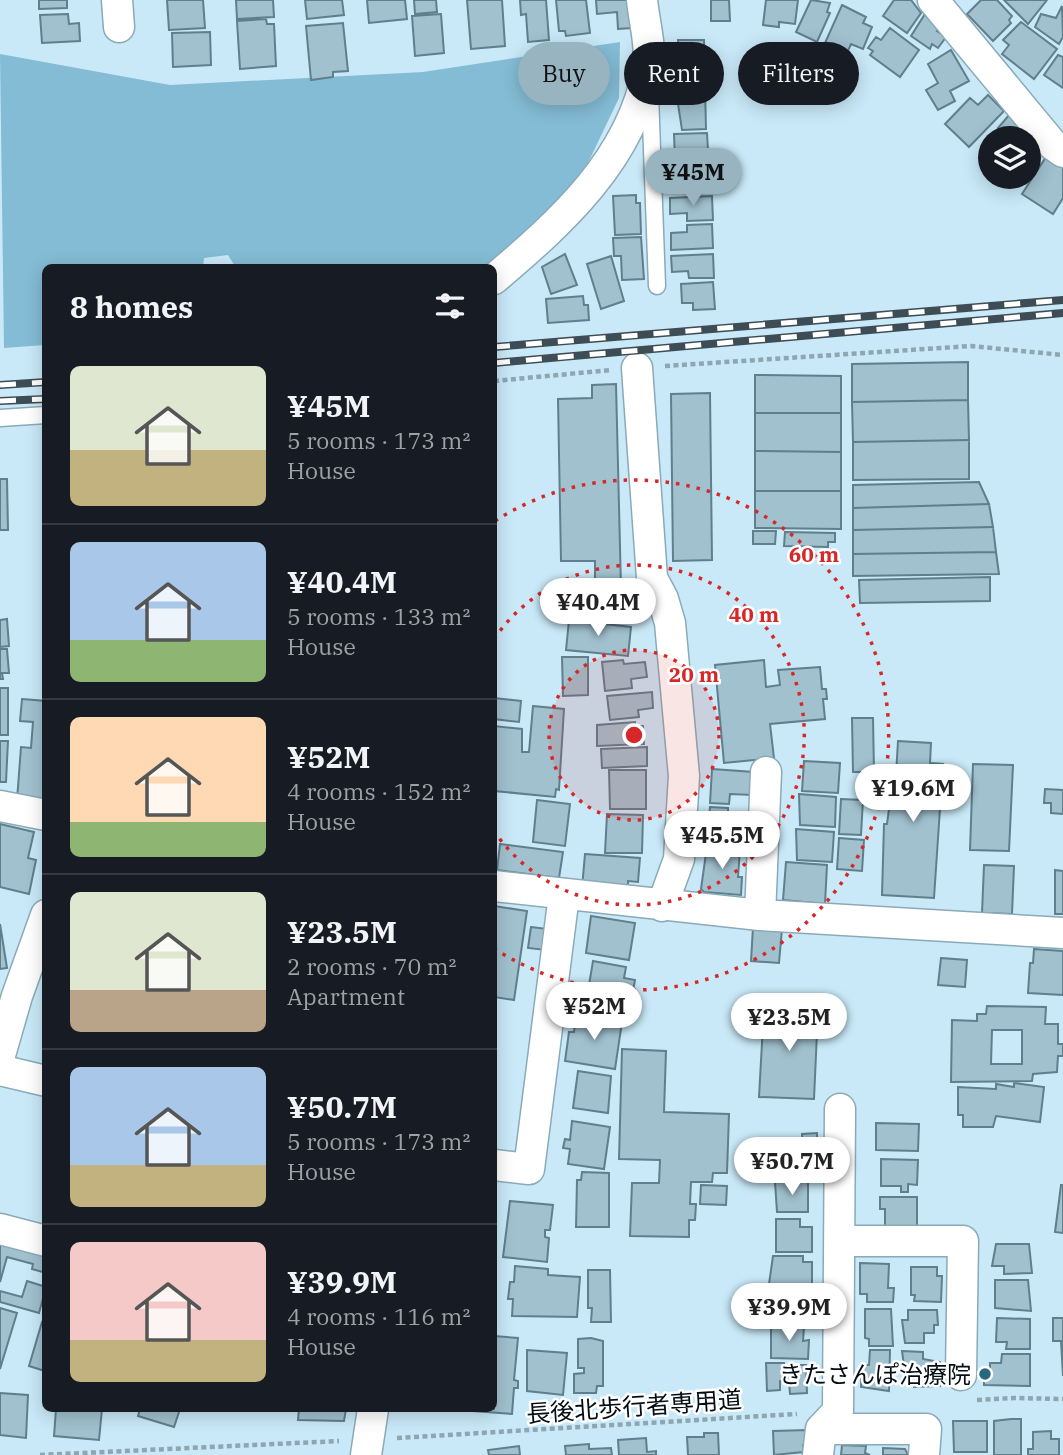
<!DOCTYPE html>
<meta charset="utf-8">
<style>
body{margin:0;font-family:"IBM Plex Serif","Noto Sans JP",serif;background:#20242c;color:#f1f3f6;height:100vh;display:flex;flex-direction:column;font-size:26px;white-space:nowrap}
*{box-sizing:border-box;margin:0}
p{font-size:23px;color:#9ea1a6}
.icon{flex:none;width:38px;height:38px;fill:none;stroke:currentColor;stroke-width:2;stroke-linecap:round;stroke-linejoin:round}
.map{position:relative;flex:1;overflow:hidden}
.details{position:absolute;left:42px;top:264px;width:455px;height:1148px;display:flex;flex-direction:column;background:#171b24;border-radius:10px;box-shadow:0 4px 18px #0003}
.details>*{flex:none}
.guide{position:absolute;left:518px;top:42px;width:439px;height:63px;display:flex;gap:14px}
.buttons{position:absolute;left:978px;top:126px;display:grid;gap:14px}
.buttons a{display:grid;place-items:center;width:63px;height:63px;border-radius:50%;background:#171b24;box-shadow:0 4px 18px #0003;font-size:35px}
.price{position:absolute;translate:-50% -60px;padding:0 16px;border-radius:24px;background:#fff;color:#222;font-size:23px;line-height:46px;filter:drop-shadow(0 2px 4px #0008)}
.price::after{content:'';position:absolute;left:50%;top:42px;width:21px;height:16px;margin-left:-10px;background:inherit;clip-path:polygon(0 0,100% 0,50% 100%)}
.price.selected{background:#97b4c0;color:#111}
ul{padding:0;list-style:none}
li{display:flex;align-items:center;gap:21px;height:175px;padding:0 28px}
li+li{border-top:2px solid #363941}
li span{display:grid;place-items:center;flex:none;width:196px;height:140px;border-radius:10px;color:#555}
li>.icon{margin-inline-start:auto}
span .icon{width:84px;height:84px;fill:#fffc;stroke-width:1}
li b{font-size:30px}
h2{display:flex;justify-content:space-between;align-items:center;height:84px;padding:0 28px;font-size:30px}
.chip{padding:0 24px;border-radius:32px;background:#171b24;box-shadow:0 4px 18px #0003;font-size:24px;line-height:63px}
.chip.selected{background:#97b4c0;color:#111}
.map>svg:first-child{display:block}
.green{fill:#84bcd5}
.building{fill:#a1c1cf;stroke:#607e8b;stroke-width:2;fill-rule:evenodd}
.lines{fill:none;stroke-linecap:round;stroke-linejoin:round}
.lane-casing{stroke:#8baab8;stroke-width:19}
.street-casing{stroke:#8baab8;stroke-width:33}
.path{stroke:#8da6b2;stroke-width:4.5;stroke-dasharray:5 3.5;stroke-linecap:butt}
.lane{stroke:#fff;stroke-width:16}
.street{stroke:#fff;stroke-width:30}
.rail-casing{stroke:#3e4d55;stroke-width:8}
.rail{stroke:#fff;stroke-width:5;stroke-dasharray:16;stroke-linecap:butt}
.ring{fill:none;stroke:#d62828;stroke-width:3.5;stroke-dasharray:3.5 7}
.poi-dot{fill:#2a667e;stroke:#fff;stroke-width:2.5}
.labels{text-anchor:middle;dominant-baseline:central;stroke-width:5;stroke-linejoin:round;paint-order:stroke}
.poi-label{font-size:24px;fill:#040d12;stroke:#fff;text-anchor:end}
.street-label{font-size:24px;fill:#040d12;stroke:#fff}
.centre{fill:#d62828;stroke:#fff;stroke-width:3.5}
.ring-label{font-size:21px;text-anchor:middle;font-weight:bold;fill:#d62828;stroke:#fff;stroke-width:5;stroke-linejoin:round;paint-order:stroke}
</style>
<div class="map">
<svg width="1063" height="1455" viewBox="0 0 1063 1455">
<rect width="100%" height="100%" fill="#c9e9f8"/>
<path class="green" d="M620,42l-1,56 -42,88 -90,82h-251l-8,-13 -24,3 -1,10h-157l-1,77 -41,3 -4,-294 170,31 253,-13z"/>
<path class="building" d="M39,0h28v8l-28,1z
M167,0h36l2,28 -36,2z
M236,0h37l1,17 -37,2z
M305,0h37l2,15 -37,4z
M367,0h38l2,19 -38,4z
M414,0h22l1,12 -22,2z
M467,0h35l3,46 -34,3z
M520,0h26l3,40 -21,2 -2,-28 -5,1z
M556,0h30l4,33 -24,3 -1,-5h-6z
M596,0h39l-3,28 -14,1 -1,-17 -20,2z
M711,0h18l1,21h-19z
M766,0h32l-3,24 -16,-2v5l-16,-2z
M811,0l19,3 -3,9 3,1 -13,29 -21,-10z
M894,0h17l10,13 -14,20 -24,-17z
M981,0h16l15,16 -3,4 2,3 -18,18 -26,-27z
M1004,0h43l-19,24z
M842,5l24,12 -3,6 9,4 -9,22 -12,-5 -4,9 -22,-10z
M1062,6l1,31 -4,7 -24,-17 6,-13 15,4z
M68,14l1,10 10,-1 1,18 -38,2 -2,-28z
M441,14l3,39 -29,3 -3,-40z
M925,14l17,11 -5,6 9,6 -8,11 -6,-4 -2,5 -19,-13z
M266,19l1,5h7l2,42 -36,3 -3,-48z
M1021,22l36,27 -23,30 -32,-25 7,-9 -6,-5z
M343,23l5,48 -15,1v5l-22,3 -5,-54z
M890,28l29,22 -19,27 -30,-22 3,-4 -5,-3 8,-11 5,3z
M210,32l1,33 -38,2 -1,-34z
M678,40h26l1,43 -22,1v-12l-8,1 -1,-17 5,-1z
M951,50l18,31 -19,10 5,10 -17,9 -12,-20 12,-7 -10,-19z
M1058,55l5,2v31l-19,-13z
M705,87l1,42 -24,1 -4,-26h3l-1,-16z
M988,95l16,16 -35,36 -24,-23 25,-26 8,7z
M1010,114l31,28 -12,14v-18h-23l-8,-10z
M707,133l2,35 -29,1v-10l-5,1 -1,-26z
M1048,154l15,10v34l-10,16 -31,-20z
M636,195v8h4l1,31 -26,1 -2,-39z
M712,196l1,24 -26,1v-8l-17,1v-16z
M712,224l1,24 -42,2v-17l16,-1v-7z
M641,237l3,42 -22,1 -1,-24h-7l-1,-18z
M565,254l12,31 -26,9 -9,-27z
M713,254l1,24h-25l-1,-7 -16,1 -1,-16z
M611,256l13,45 -23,8 -14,-45z
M713,282l2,27 -22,1v-7h-11l-1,-19z
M583,296l1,9h4l1,15 -41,3 -2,-24z
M968,362v38l-116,2v-38z
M755,375l86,1v37h-86z
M616,384l5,204 -26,1v-28h-34l-3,-162 34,-1v-13z
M710,393l2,167 -39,1 -2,-167z
M968,400l1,40 -116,2 -1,-40z
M755,413h86v39l-86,-1z
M969,440v39l-116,1v-38z
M755,451l86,1v39h-86z
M0,479h7l1,51h-8z
M979,482l10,22 -136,4v-23z
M755,491h86v38l-86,-1z
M989,504l4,23 -140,3v-22z
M993,527l3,25 -143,2v-24z
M753,531h23l-1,13h-22z
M785,532l50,1v9h-7v5l-44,-1z
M996,552l3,22 -146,2v-22z
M990,577v24l-130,2 -1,-23z
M582,583v14l-25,1 -1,-14z
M7,619l2,27 -9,1v-27z
M569,620l62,7 -3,29 -62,-6z
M0,649h7l2,24h-7l1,6h-3z
M562,657h26v38l-25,1z
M623,660l1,4 21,-2 2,15 -16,2 1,9 -27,3 -3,-29z
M764,660l2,27 14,-2 -2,-15 42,-3 2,22h4l1,10h-4l2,20 -55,5 4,34 -50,5 -9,-98z
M0,688h8v47h-8z
M652,692l1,16 -15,2 1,7 -29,3 -3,-24z
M494,698l27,3 -2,21 -25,-3z
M22,699l24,2v101l-29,-2 4,-53 10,1 2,-26 -13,-1z
M533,706l31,3 -5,81 -3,-1 -1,8 -61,-6v-65l28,3v23h7z
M852,718h21l1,54h-21z
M635,722v4h8l1,18 -47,2v-21z
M0,741h8l-2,41h-6z
M898,741l33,2 -1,20 13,1 -9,134 -52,-3 2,-71h3l2,-15h5z
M647,747v19l-45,2 -1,-19z
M804,761l36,2 -2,30 -36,-2z
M973,764l40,1 -4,86 -39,-1z
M712,769l42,3 -1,23 -23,-1 -1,10 -19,-1z
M609,770h37v39h-36z
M1045,789l18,1v24l-12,-1v-10h-7z
M799,794l37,3 -1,30 -35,-2z
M841,799l22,1 -2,35 -22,-1z
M537,800l33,4 -5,42 -32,-4z
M710,807l18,1v10l23,2 -1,23 -43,-3z
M607,814l36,1 -1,38h-37z
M0,824l34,8 -6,26 8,2 -7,34 -29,-7z
M796,829l38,3 -2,30 -35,-2z
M839,838l25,2 -2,31 -25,-2z
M500,844l63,8 -4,26 -62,-8z
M707,846l33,3 -2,28h4l-1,18 -37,-3 -3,-3z
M585,854l55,4 -2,24 -10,-1v10l-46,-3z
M786,862l41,3 -2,39 -42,-4z
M984,865l30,1 -2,48 -30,-1z
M1055,870l8,1v43h-8z
M494,906l33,5 -13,89 -20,-3z
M591,916l44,7 -6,37 -43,-7z
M0,924l7,44 -7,1z
M531,927l17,2 -3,21 -17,-2z
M753,927l29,2 -3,34 -28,-2z
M1034,949l29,2v44l-35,-2 2,-30h3z
M941,958l26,2 -2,27 -27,-2z
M593,961l33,6 -2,11 11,2 -5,27 -44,-4z
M987,1006l59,1 -1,17h13v20h5v12h-5l-1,16 -24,2 -1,7 -81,1 1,-62 25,1v-7h9zM992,1030h30v34h-31z
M764,1007l54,3 -4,89 -55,-2z
M576,1015l46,7 -7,47 -50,-8 4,-29h5z
M622,1049l44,2 -2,61 65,2 -2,59h-14l-1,9h-21l-1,22h6l-1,16h-6v17l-59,-1 2,-53h27l1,-23 -41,-1z
M578,1071l33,5 -3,37 -35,-5z
M1014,1083l30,4 -4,35 -44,-6 -3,11h-30v-12h-5v-28l38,2v-5l18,3z
M572,1121l38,6 -6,42 -36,-5 2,-15 -7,-1 2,-9 5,1z
M876,1123l43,1 -1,27 -42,-1z
M817,1133v5h4v39h-23v-22h5l-1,-21z
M881,1159l37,1 -1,25 -9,-1v8h-7v-6h-20z
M582,1172l27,1v54h-33l1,-47h4z
M775,1182h33v30h-31z
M701,1185l26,1 -1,19 -26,-1z
M1061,1185h2v48l-8,-1z
M880,1197h37v30l-32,4v-22h-5z
M510,1201l43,4 -3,25h-5v7l4,1 -2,24 -44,-5z
M776,1219h24v8h12v25h-36z
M0,1235l46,14v24l-14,-4 1,-5 -26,-7 -7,25z
M996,1244h33l3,29 -28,1v-8h-12z
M773,1256h30v6h9v22h-43z
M860,1263l29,1 -1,24h6l-1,14h-26v-8h-7z
M515,1266l33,3v6l32,2 -3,40 -65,-1 1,-17h-5l2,-17h4z
M911,1267h26v9h5l-1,26 -27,-1 1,-6h-4z
M588,1270h22l1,52h-20l1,-14h-4z
M995,1280h33l3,31 -36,-3z
M27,1281l19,6 -7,26 -39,-11v-11l22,6z
M770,1293h29v12l10,1v16l-44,-1z
M0,1308l17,5 -17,56z
M865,1309h26l2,37h-24v-7l-4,-1z
M908,1310h29l1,15h-4v8h-10v10h-19l-3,-23h6z
M997,1318l33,1v30h-24l1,-7h-11z
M1053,1318h10v58l-2,-35h-8z
M42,1322l4,1v55l-3,-1 2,-6 -16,-5z
M804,1327l-1,14 6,-1 -1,19 -37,-1v-30z
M494,1336l24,2 -4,42 4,1v7h-4l-2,26 -40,-3 22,-2z
M591,1338l12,3v45h-6l-1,7h-22v-19l10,-1v-5h-6v-29z
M527,1350l40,3 -4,42 -36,-4z
M870,1350h20l-1,41 -28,-4 1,-22h7z
M902,1351l21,1v7l17,3v24l-26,1v-7h-8z
M1002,1354h28v32l-46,-1v-16h6v-6h11z
M766,1363h18v8l10,-1 -1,-5h13l1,28 -17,1 -1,-13h-9v9l-13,1z
M0,1393l28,2 -2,43 -26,-3z
M56,1409h46l-3,31 -45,-4z
M140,1409h40l-6,18 -36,-11z
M299,1409h47l-2,12 -46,-1z
M1011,1419h10v36h-27v-34z
M953,1421h34v31h-33z
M808,1430v14l-5,1v7l-29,3 -1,-24z
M1051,1431v8h8v16h-31v-6h5v-17z
M704,1433h14l1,22h-31l-1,-18h17z
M646,1438l1,14 9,-1v4h-37l-1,-15z
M589,1444v5l22,-1 1,7h-46l-1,-9z
M842,1445l24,1 -1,7 5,2h-29z
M519,1446l1,9h-31l-1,-5z
M883,1448l22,1 3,6h-25z"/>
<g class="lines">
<g class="lane-casing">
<path id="lane" d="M650,94l7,192
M0,418l46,-3"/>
</g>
<g class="street-casing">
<path id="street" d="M117,0l2,27
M933,0l120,145 10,7
M494,279c67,-57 137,-119 154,-210 4,-20 -4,-48 -6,-69
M637,368l15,210 11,21 7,24 14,153 -5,83 -17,47
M0,806l46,9
M494,886l266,29 303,18
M760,915l6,-143
M0,1055l17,-59 29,-81
M0,1070l46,11
M494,1165l35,4 35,-274
M0,1229l46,12
M839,1241h124l-2,134
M821,1429h105l-2,26
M366,1455l7,-46
M818,1455l3,-26 17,-18 2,-302"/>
</g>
<path class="path" d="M665,366l306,-20 92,9
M494,381l117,-11
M977,1400l37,-2 49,1
M397,1438l400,-24
M40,1455l299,-14"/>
<use href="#lane" class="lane"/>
<use href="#street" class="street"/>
<g class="rail-casing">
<path id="rail" d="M494,347l569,-47
M494,363l569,-50
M0,385l46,-3
M0,401l46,-2"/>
</g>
<use href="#rail" class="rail"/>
</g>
<circle cx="634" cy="735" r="85" fill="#d62828" fill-opacity=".12"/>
<g class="ring">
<circle cx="634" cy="735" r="85"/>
<path d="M494 639A170 170 0 1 1 494 831"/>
<path d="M495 521A255 255 0 1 1 495 949"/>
</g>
<circle class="poi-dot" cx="985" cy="1374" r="7"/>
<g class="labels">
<g class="poi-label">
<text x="971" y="1374">きたさんぽ治療院</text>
</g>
<g class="street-label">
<text transform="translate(634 1406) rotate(-4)">長後北歩行者専用道</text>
</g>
</g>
<circle cx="634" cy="735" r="10" class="centre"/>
<g class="ring-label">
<text x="814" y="562">60 m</text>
<text x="754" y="622">40 m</text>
<text x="694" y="682">20 m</text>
</g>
</svg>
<div class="buttons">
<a><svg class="icon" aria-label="layers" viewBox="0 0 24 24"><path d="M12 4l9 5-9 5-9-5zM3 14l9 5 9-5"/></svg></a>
</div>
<b class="price selected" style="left:693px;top:208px">¥45M</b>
<b class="price" style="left:598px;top:638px">¥40.4M</b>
<b class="price" style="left:913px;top:824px">¥19.6M</b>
<b class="price" style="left:722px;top:871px">¥45.5M</b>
<b class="price" style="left:594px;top:1042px">¥52M</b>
<b class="price" style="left:789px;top:1053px">¥23.5M</b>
<b class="price" style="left:792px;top:1197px">¥50.7M</b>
<b class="price" style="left:789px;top:1343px">¥39.9M</b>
<div class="guide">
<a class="chip selected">Buy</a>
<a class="chip">Rent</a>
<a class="chip">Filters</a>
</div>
<section class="details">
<h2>8 homes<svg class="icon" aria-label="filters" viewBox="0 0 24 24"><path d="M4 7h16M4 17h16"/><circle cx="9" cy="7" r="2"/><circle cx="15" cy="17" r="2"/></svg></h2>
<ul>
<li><span style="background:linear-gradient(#dfe7d0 60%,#c2b280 0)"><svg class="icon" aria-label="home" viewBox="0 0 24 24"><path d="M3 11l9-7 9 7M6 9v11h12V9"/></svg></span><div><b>¥45M</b><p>5 rooms · 173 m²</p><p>House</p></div></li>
<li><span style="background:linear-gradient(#a9c7e8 70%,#8fb573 0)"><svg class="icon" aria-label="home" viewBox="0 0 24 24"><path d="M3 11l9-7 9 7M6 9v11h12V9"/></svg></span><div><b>¥40.4M</b><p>5 rooms · 133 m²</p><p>House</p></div></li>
<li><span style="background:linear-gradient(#ffd9b3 75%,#8fb573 0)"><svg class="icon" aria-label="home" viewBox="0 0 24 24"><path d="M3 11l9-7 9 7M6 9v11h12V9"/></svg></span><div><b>¥52M</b><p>4 rooms · 152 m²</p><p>House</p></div></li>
<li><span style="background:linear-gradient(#dfe7d0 70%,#b9a48a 0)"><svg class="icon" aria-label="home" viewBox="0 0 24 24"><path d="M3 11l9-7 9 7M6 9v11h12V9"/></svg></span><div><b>¥23.5M</b><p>2 rooms · 70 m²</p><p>Apartment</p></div></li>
<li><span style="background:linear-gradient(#a9c7e8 70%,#c2b280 0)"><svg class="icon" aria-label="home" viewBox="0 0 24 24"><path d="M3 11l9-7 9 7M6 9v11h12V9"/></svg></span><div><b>¥50.7M</b><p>5 rooms · 173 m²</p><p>House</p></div></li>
<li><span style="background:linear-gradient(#f6c9c9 70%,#c2b280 0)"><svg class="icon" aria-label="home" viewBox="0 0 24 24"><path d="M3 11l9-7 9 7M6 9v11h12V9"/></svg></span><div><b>¥39.9M</b><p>4 rooms · 116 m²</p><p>House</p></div></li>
</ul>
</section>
</div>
